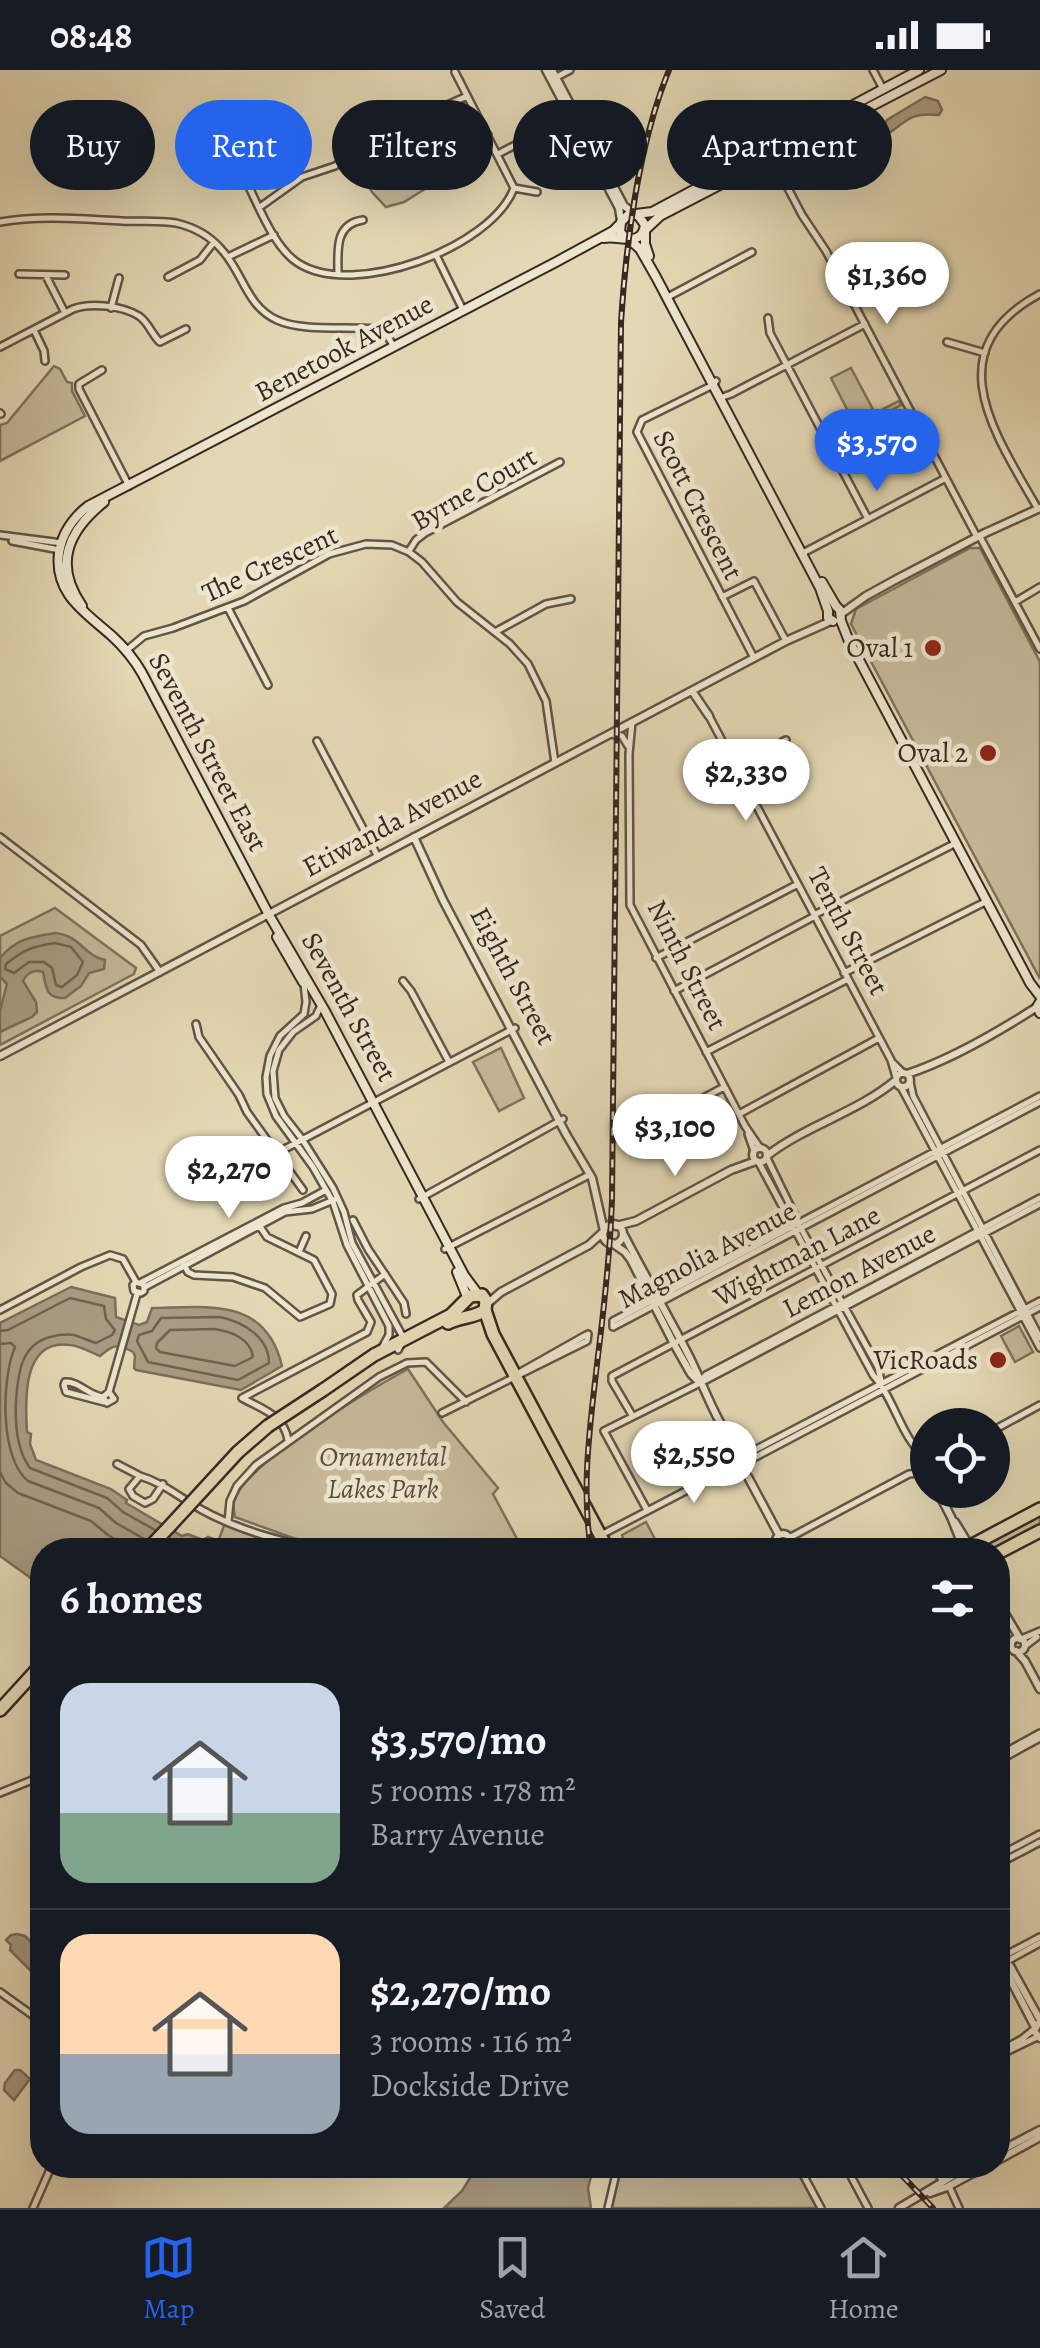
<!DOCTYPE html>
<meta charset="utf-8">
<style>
body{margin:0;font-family:Alegreya,serif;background:#242831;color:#f1f3f6;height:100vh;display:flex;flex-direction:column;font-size:38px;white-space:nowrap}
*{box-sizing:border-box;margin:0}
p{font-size:32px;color:#9ea1a6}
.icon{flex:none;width:55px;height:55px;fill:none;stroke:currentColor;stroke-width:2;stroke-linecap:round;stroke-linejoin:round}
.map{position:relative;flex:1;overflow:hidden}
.drawer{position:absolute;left:30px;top:1468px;width:980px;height:640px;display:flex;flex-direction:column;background:#171b24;border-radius:40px;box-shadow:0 10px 40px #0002}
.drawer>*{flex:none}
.hud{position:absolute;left:30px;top:30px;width:980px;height:90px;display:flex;gap:20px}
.tools{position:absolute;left:910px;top:1338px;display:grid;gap:20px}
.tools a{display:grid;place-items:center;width:100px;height:100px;border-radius:50%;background:#171b24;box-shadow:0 10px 40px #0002;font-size:50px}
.price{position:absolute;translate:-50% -85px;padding:0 22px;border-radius:35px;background:#fff;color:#222;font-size:32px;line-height:65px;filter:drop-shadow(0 2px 5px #0008)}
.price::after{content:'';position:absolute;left:50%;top:60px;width:30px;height:22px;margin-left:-15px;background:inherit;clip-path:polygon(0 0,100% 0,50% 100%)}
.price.selected{background:#2563eb;color:#fff}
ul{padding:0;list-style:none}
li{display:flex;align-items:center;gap:30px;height:250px;padding:0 30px}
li+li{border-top:2px solid #363941}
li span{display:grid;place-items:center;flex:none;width:280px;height:200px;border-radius:30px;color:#555}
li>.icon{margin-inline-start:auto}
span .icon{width:120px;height:120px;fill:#fffc;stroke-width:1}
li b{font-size:42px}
h2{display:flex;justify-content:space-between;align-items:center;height:120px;padding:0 30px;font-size:42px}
.tag{padding:0 35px;border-radius:45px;background:#171b24;box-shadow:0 10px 40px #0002;font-size:35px;line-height:90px}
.tag.selected{background:#2563eb;color:#fff}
.status{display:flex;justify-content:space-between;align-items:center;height:70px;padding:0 50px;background:#171b24;direction:ltr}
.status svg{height:28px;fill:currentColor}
.tab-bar{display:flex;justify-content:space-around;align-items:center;height:140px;border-top:2px solid #363941;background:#171b24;font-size:28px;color:#9ea1a6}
.tab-bar a{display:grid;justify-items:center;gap:5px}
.tab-bar .selected{color:#2563eb}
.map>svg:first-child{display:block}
.green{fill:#c7ba9b;stroke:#7f715e;stroke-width:2.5}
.water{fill:#a99c82;stroke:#7b6e5c;stroke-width:2.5}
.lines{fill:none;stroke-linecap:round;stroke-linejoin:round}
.shore{stroke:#706252;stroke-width:2.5}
.minor-casing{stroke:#625446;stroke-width:10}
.tertiary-casing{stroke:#625446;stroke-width:11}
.secondary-casing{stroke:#372822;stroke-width:12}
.trunk-casing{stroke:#372822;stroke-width:16}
.minor{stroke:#ede6ce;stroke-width:5}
.tertiary{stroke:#ede6ce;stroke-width:6}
.secondary{stroke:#ede6ce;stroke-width:8}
.trunk{stroke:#e4d8b4;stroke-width:11}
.rail-casing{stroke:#372822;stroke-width:6}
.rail{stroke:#ede6ce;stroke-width:2.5;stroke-dasharray:8;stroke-linecap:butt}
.trunk-bridge-casing{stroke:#372822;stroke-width:16;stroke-linecap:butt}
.trunk-bridge{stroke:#e4d8b4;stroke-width:11}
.poi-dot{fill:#8f2418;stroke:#ede6ce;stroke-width:4}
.labels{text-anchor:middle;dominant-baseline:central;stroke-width:9;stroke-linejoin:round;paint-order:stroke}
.street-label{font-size:28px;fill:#372822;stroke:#ede6ce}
.poi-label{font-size:28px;fill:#372822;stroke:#ede6ce;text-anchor:end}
.park-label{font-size:28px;font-style:italic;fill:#5b4c40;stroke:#ede6ce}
</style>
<div class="status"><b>08:48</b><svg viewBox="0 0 49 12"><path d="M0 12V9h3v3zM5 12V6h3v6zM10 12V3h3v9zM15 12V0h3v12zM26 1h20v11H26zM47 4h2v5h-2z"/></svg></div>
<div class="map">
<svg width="1040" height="2138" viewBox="0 0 1040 2138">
<rect width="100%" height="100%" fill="#e4d8b4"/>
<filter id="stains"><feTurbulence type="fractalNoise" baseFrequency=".002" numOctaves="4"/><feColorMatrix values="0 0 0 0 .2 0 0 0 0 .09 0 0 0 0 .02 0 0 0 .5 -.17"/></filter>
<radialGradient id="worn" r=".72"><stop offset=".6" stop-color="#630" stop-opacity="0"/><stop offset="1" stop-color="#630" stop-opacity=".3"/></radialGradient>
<path class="green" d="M402,53l6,7 -4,3 1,4 21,38 7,9 -29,18 -18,5 -14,-15 -20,-38 6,-6z
M54,296l6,3 7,13 5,1v8l13,25 -85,45v-36l7,-2z
M851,298l24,45 24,-12 2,4 -24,13 25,46 -20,11 -25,-46 -24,12 -2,-3 24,-13 -24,-47z
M970,478h10l60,114v317l-189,-355 5,-15z
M55,838l81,60 -2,6 -134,71v-109z
M501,978l23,50 -25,13 -26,-49z
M1019,1256l14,26 -18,10 -14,-26z
M408,1299l35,53 55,66 -5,6 30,56h-151l-28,-6h-25l-26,-6 -58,-21c-1,-5 -2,-10 -1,-15 8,-37 139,-114 174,-133z
M1040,1443v12l-47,25h-11l-2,-5z
M646,1452l13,25 -6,3h-26l-5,-15z
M225,1453l47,19 25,8h-49l-29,-11z
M622,2095h172l23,43h-206z"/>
<path class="water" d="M925,27l13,4 4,9 -3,5c-33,-3 -32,8 -56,22l-5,-4 9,-13z
M56,863c26,4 27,22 49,27l-1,9 -15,4 -8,13 -16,12c-19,1 -19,-11 -22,-26 -9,-3 -16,1 -20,9l13,21 1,10 -5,5 -32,15v-21l7,-27 -7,-7v-19c17,-20 31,-21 56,-25z
M71,1217l44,11 1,19 23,8 8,-3 5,-14c56,-1 114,-11 130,58l-41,24 -105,-20 -2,-2 1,-12 -2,-4c-17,-9 -20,-7 -33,4 -9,-4 -20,-10 -30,-11 -48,-7 -45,56 -43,87l4,2 -1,10 6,16 75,29 16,11 -1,3 56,33 6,-2 15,6 5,-3 36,13h-202v36l-42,-30v-233z
M17,1864l8,2 17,17 -3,17 -5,4 -24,-24 1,-5 -5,-5 5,-5z
M15,2000h5l10,9 -16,21 -10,-10 1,-7z
M478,2095h116l-6,23 3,20h-147l18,-17z"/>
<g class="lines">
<path class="shore" d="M55,873l16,4 12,15 -6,13 -15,12 -6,-2 -4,-17 -8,-6h-15l-15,11 -9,-4 1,-5c19,-15 25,-17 49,-21z
M220,1247c23,5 49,20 49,46l-31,17 -90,-18 -11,-21 2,-6 13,-4 9,-13z
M214,1259c17,2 37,10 39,28l-18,9 -75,-14 -4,-4 1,-5 13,-13z
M0,1261l8,-1 62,-32 34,8 2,13 9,11 -3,5 -16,8c-7,-2 -15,-6 -22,-8 -8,-1 -16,0 -24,2 -30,8 -32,38 -34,64 -1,21 1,50 14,67l77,30 16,14 32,18
M0,1274l11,-1 4,4c-14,33 -15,112 13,134l71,27 17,15 30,17
M0,1402l6,11 12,10 73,28 17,14 25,15"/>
<g class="minor-casing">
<path id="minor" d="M873,0l10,19
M555,8l15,-8
M411,46l34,-10 22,-10
M498,84l74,-39
M768,92l7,2 5,9 22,42 24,36 151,286
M444,107l22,-28 22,-14
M245,109c13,25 29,69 53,84 55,36 194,-15 216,-75l-59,-116
M514,118l23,4
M260,137l42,-30 33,-11 7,-5
M0,152c41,-7 81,-3 122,-1 18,1 36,-1 54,2 17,4 34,13 45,26 22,23 25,57 56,71 26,12 69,6 98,9l11,5 7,11
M436,185l27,55
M228,187l46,-22
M19,204l46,1
M338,204c0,-23 -4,-50 25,-54
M46,206l19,37
M168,207l32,-17 14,-18
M666,228l86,-46
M111,238l8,-30
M768,248l2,15 98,186
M34,260l10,21 1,10
M947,272l38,11
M0,277l73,-38c18,-7 50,-3 66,7 10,7 13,19 21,26l26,-13
M102,300l-23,14v5l50,97
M716,311l-3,4 -71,35 -5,12 117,226
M720,328l11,-4 134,-70
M0,343l1,1
M1038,439c-43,-75 -103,-159 2,-215
M0,465l62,8
M980,467l60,112
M12,471l48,9
M409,481l7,-11 9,-7 135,-71
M801,484l145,-76
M722,527l32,-16 32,60
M1015,532l25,-15
M228,538l40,77
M495,562l51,-28 25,-5
M127,580l17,-14 29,-8 71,-27 85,-47 37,-10 26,1 17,7 13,10 35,40 53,42 18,20 18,37 9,62
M709,646l182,344 5,17
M632,652l-3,32 1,151 115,221 15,22
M611,664l11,2 6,10
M317,671l61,116
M736,697l50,-27
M0,767l141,108 19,27
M814,845l142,-72
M656,888l142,-74
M844,903l143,-72
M403,911l8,10 38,71
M304,914l2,18 -2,12 -24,22 -10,20 -4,21 1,17 9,22 37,51 20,35 14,43 42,81v9l-6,11
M674,921l141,-75
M321,935l-5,11 -23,16 -14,18 -6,21 2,27 9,18 18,23 31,49 11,24 8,31 52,96 -6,11
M196,954l3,13 40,58 8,17 56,78
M706,982l142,-73
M893,993l10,10
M910,1012l3,14 127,242
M901,1017l139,261
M739,1044l140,-76
M748,1064l6,17
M625,1070l99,-53
M277,1083l238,-125
M767,1088l37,76 74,133 3,14
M759,1093l114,212c22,24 28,64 54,84
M419,1129l144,-80
M353,1150l15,29 36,54 2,11
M445,1179l144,-74
M299,1182l7,-16
M182,1191l6,11 6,3 39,2 32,11 35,29 30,-13 2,-10 -18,-34 -47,-23 -10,-15
M142,1212l142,-74 18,-5 24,-13
M145,1217l140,-75 27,-3 24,-10
M0,1240l81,-43 29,-12 13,4 13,23 -3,3 1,6 7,2 3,-2v-6l-8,-3
M613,1251v6l427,-225
M613,1251l427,-225
M517,1304l69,-39
M701,1310l5,-5 334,-177
M109,1322l28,-98
M103,1327l6,-5 5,7 -7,4 -4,-6c-14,-1 -24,-16 -38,-15l-1,3 2,7 38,10
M242,1328l125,-66 4,-10 -13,-22 -1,-5 28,-21
M242,1328c20,11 42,17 46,42
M442,1343l145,-72 1,-7
M632,1345l-20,-34v-5l428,-226
M992,1361l48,-26
M745,1385l295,-154
M748,1391l292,-154
M117,1394l23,12
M163,1414l-10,15 -8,4 -12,-7 -4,-7 11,-13c24,7 40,22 62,34 36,20 88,35 128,40
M647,1440l-43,-79 104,-52 332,-175
M228,1452l2,-21 7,-15 19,-21 123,-88 28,-14 19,-1 40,40
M603,1464l123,-64 12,-2
M789,1468l120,-64 11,-1
M766,1480l11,-6
M1021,1569l19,-8
M1025,1576l12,-9
M998,1686l42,-23
M998,1691l42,-23
M0,1723l42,-17
M998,1786l42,-22
M998,1794l42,-22
M998,1889l42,-22
M998,1896l42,-23
M0,1922l42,30
M998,1982l24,-13 11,-9
M998,1986l39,-19
M798,2095l23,43
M845,2095l23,43
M934,2095l8,16
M949,2116l10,22
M33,2138l19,-43
M608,2138l10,-43"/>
</g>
<g class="tertiary-casing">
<path id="tertiary" d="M546,0l73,138 2,13
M552,0l72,136 11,8
M841,544l25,-18 29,-16 90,-47 55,-25
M692,621l17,25
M414,767l29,63 123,234 26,44 12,53
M0,986l786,-415 45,-20
M896 1010a7 7 0 1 1 14 0a7 7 0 1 1-14 0Z
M907,1004c43,-14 91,-42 130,-67
M753 1085a7 7 0 1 1 14 0a7 7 0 1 1-14 0Z
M768,1085c39,-30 90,-43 128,-75
M603 1164a10 10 0 1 1 20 0a10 10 0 1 1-20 0Z
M616,1156l20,-5 95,-51 25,-9
M624,1165c21,41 45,82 66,123 16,33 27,67 51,96
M612,1173l13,9 6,8 43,84 17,30 7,7
M487,1234l14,-12 88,-47 14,-13
M734 1391a7 7 0 1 1 14 0a7 7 0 1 1-14 0Z
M928,1390l-7,1 -3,5 3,7h7
M741,1399l7,8 31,58
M937,1420l14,27 13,33
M955,1452l14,23
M776 1471a7 7 0 1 1 14 0a7 7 0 1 1-14 0Z
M998,1532l22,37
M1011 1575a7 7 0 1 1 14 0a7 7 0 1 1-14 0Z
M1016,1581l9,10 15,28
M998,1878l7,21 30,58
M1005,1892l5,4 30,54
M1038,1954l-4,7 6,7
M998,2082l42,-22
M998,2090l42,-23
M930,2123l17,-6 41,-22
M899,2138l72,-43"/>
</g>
<g class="secondary-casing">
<path id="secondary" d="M636,144l16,-2 267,-142
M645,160l15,-14 281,-146
M645,161v13l4,12
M604,168c16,-3 38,10 41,-13l-7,-10h-10l-7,7 -1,10 7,7
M629,169l11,10 16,28 164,311 8,23v7l5,3
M822,512l14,24
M82,536c-29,-42 -14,-75 22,-104
M836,536l4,4 1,11 8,20 181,342 10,13
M277,867l26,45
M1040,932l-3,5 3,6
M457,1202l11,27
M478,1224l-14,-19 -139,-264 -56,-96 -127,-242c-8,-14 -18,-26 -30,-37 -27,-24 -58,-42 -53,-83 3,-20 14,-35 29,-47l468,-244 57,-31 7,-7"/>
</g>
<g class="trunk-casing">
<path id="trunk" d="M448,1253c12,-6 29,-6 37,-13
M323,1320l51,-35 77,-40 19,-19 12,-1 4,6 -1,9 8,24 115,216
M203,1420l35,-38 30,-26
M147,1480l22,-23
M963,1480l77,-41
M998,1483l42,-22
M0,1640l42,-46"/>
</g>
<use href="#minor" class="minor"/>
<use href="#tertiary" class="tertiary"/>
<use href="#secondary" class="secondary"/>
<use href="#trunk" class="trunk"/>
<g class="rail-casing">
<path id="rail" d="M591,1480c-10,-63 -1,-123 6,-186 7,-55 13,-109 15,-164l9,-878c5,-79 18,-179 48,-252
M892,2095l41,43"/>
</g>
<use href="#rail" class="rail"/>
<g class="trunk-bridge-casing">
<path id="trunk-bridge" d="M268,1356l55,-36
M169,1457l34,-37"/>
</g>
<use href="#trunk-bridge" class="trunk-bridge"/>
</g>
<g class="poi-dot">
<circle cx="933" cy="578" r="10"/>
<circle cx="988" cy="683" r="10"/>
<circle cx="998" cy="1290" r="10"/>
</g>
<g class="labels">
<g class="street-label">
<text transform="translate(344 278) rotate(-28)">Benetook Avenue</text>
<text transform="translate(474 419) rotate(-30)">Byrne Court</text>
<text transform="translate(698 435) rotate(63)">Scott Crescent</text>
<text transform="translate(270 494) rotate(-25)">The Crescent</text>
<text transform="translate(208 682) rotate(62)">Seventh Street East</text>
<text transform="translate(392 753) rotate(-28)">Etiwanda Avenue</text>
<text transform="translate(848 861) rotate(62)">Tenth Street</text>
<text transform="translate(687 895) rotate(63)">Ninth Street</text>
<text transform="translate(513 906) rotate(62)">Eighth Street</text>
<text transform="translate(349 937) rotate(61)">Seventh Street</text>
<text transform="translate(707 1185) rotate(-28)">Magnolia Avenue</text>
<text transform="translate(797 1186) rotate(-28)">Wightman Lane</text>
<text transform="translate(859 1201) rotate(-28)">Lemon Avenue</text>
</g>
<g class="poi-label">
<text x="913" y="578">Oval 1</text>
<text x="968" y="683">Oval 2</text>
<text x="978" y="1290">VicRoads</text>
</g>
<g class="park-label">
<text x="383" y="1387">Ornamental<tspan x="383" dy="32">Lakes Park</tspan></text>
</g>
</g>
<rect width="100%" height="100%" filter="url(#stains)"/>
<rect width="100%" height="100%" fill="url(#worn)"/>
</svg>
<div class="tools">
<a><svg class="icon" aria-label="locate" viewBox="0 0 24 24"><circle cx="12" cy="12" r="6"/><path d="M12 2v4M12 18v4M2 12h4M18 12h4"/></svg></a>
</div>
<b class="price" style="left:887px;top:257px">$1,360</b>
<b class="price selected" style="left:877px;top:424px">$3,570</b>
<b class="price" style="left:746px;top:754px">$2,330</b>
<b class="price" style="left:675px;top:1109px">$3,100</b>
<b class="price" style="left:229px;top:1151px">$2,270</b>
<b class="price" style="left:694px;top:1436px">$2,550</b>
<div class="hud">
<a class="tag">Buy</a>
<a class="tag selected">Rent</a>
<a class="tag">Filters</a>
<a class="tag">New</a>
<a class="tag">Apartment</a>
</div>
<section class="drawer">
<h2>6 homes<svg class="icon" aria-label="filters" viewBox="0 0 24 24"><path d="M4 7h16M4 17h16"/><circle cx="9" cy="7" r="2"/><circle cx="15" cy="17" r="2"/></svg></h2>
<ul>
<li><span style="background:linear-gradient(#c9d6e8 65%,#7fa58c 0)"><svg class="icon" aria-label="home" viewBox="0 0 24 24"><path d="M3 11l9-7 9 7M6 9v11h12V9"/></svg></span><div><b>$3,570/mo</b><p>5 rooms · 178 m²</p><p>Barry Avenue</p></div></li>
<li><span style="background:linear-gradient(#ffd9b3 60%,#9aa5b1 0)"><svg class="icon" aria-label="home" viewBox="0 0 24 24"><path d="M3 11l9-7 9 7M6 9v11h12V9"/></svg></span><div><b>$2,270/mo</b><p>3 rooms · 116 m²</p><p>Dockside Drive</p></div></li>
</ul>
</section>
</div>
<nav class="tab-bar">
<a class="selected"><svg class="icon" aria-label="map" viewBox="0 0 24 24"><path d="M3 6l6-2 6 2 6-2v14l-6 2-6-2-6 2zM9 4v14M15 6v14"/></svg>Map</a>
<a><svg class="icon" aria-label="saved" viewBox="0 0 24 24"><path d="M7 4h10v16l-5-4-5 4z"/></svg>Saved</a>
<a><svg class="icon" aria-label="home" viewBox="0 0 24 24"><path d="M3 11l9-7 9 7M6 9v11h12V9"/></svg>Home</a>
</nav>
